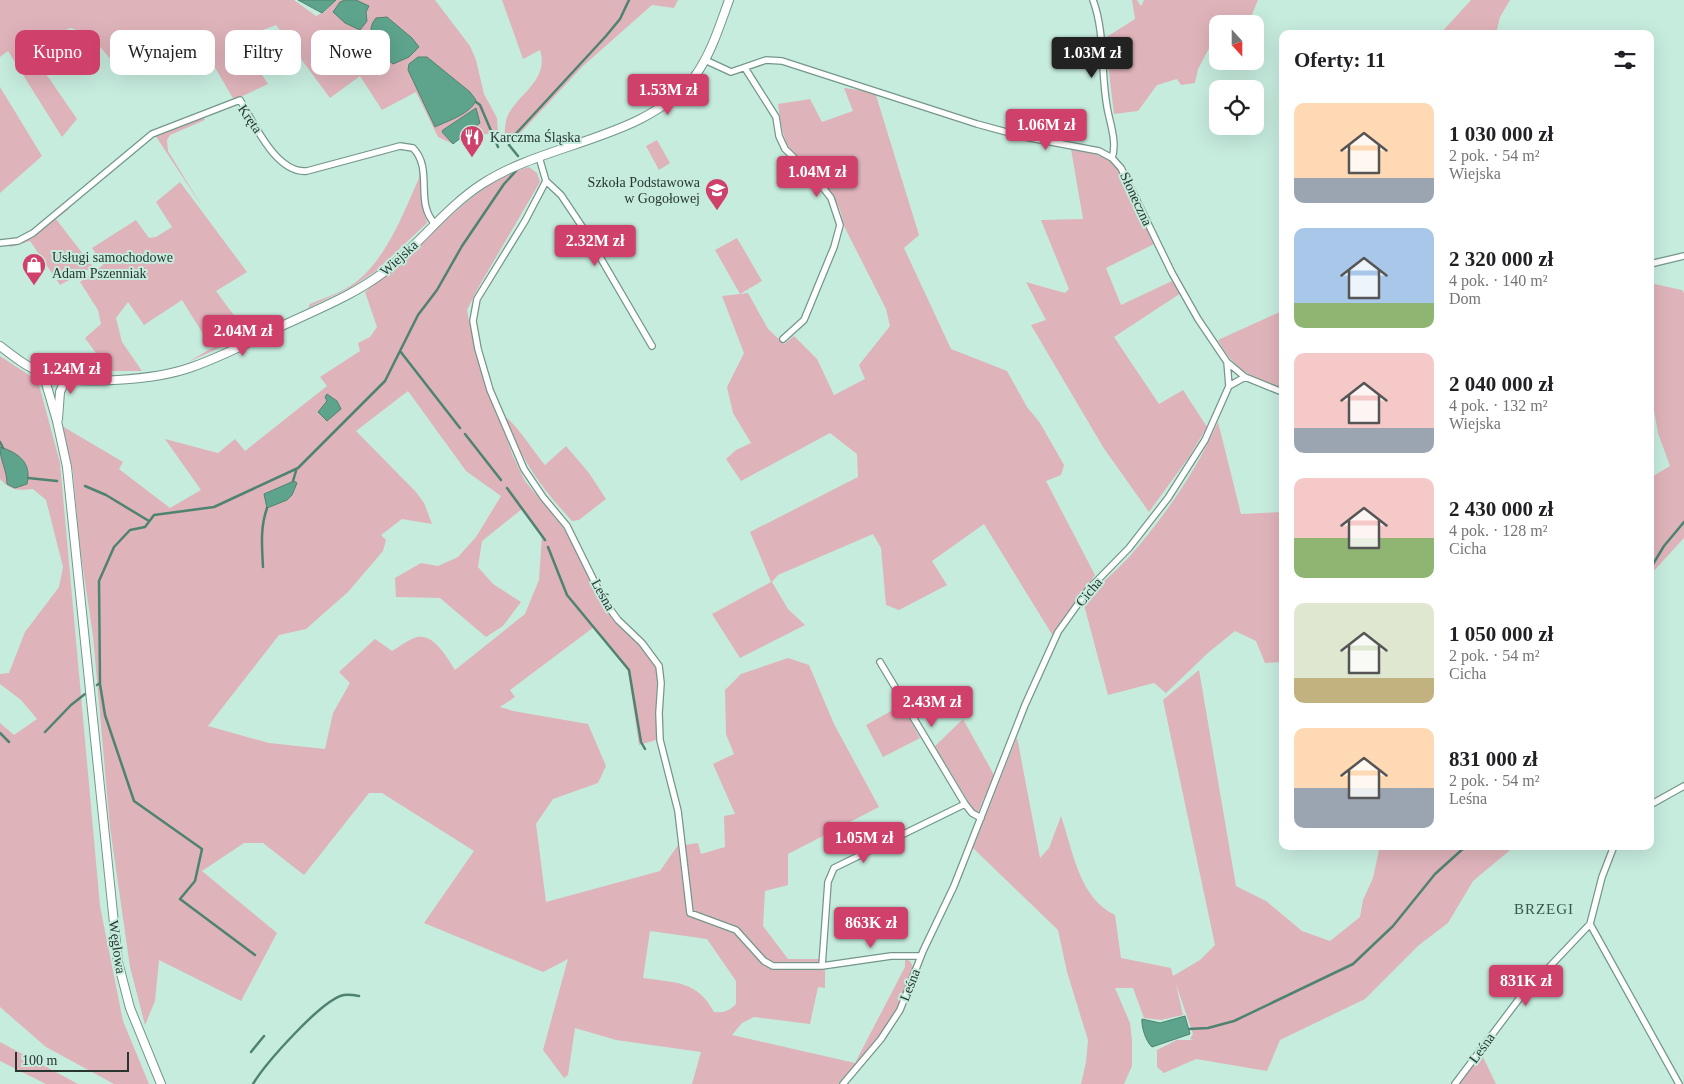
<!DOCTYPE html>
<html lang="pl">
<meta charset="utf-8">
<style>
body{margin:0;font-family:Georgia,serif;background:#f6f6f6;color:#202124;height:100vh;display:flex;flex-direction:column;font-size:19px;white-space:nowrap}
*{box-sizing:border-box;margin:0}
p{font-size:16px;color:#757577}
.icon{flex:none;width:28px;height:28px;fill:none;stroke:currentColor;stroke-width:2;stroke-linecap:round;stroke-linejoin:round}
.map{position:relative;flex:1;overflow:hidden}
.side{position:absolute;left:1279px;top:30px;width:375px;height:820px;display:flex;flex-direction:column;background:#fff;border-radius:10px;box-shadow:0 5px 20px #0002}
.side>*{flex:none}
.top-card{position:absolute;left:15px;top:30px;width:475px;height:45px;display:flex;gap:10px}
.needle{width:32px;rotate:159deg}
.tools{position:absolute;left:1209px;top:15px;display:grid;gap:10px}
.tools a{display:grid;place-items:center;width:55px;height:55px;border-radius:10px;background:#fff;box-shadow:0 5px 20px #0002;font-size:25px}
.scale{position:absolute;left:15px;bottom:12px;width:114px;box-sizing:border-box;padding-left:5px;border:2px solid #273631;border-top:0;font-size:14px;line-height:18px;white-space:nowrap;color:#273631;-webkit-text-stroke:4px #c6ecde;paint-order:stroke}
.price{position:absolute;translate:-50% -42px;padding:0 11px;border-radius:5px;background:#cf416a;color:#fff;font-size:16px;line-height:32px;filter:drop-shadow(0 1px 2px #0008)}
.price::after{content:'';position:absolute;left:50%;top:30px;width:15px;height:11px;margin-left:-8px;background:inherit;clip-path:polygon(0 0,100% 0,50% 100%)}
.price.current{background:#222;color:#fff}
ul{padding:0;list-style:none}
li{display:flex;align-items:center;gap:15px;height:125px;padding:0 15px}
li span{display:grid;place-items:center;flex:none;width:140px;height:100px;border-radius:10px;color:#555}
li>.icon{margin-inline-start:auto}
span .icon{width:60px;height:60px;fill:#fffc;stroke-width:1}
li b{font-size:21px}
h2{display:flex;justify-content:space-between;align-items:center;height:60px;padding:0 15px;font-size:21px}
.chip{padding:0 18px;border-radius:10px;background:#fff;box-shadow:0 5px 20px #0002;font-size:18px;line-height:45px}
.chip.current{background:#cf416a;color:#fff}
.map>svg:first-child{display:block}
.green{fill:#dfb3ba;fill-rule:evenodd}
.water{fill:#5ea48d;stroke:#4e8371}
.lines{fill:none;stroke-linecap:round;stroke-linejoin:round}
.stream{stroke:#4e8371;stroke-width:2.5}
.minor-casing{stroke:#74978a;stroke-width:8}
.tertiary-casing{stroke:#74978a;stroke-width:10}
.minor{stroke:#fff;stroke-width:5.5}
.tertiary{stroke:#fff;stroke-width:8}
.labels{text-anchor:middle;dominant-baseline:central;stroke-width:4;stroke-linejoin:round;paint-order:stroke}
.street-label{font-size:14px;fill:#273631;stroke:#c6ecde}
.poi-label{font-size:14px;fill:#273631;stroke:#c6ecde;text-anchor:start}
.neighbourhood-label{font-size:15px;letter-spacing:1px;fill:#36574b;stroke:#c6ecde}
</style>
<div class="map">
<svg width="1684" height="1084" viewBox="0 0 1684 1084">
<rect width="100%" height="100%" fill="#c6ecde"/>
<path class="green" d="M0,0h294l22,16 8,-4 12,-12h99l35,46 6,14 8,34 13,24 1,15 -35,3 -10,8 -15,-7 -22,-45 -34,18 -22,-34 -30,22 -54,-73 -37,14 29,45 -34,16 -31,-53 -31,21 -11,-15 -33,20 -10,-5 -28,-33 -19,-7 -28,10 -21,1 55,80 -15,18 -54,-86 -8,6z
M502,0h176l-4,8 -22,-3 -69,61 -71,76 -8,2c1,-10 0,-22 5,-31 12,-21 40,-34 31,-63l-17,9z
M1132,0h5l4,6 3,-6h114l-10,24h-30l-1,15h-3l-16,30 -3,14 -14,2 -4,-6 -20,6 -19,26 -24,3 -9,-76 30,-19z
M1471,0h39l-10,17 -4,17h-56z
M0,87l42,69 -42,37z
M844,88l31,4 44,143 -15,13 47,101 56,22 20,36 13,16 24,42 -3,10 -15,6 49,94 -42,61 -69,-112 -52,37 15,24 -48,25 -13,-5 -5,-57 -8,-14 -95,41 -6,7 16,27 17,16 -65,33 -28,-44 59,-32 -21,-50 108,-55 -1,-23 -27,-21 -89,48 -15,-22 10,-9 15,-7 -18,-30 -6,-26 17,-34 -22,-57 18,-2 -25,-44 22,-12 25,43 -22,13 8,-1 20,36 16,15 10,-8 23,23 17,36 31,-16 -6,-14 31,-39 -4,-17 -42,-83c-6,-41 -34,-48 -54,-77 -8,-12 -10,-31 -12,-45l32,-5 12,23 31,-11z
M203,117l2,3 -35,15 -3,5 1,11 35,57 -48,-73z
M657,140l13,23 -11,7 -13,-24z
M400,148c27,3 19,32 21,52 1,8 4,15 6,23l-51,48 -23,15 -45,22 2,-4c11,-5 24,-9 35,-15 38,-20 58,-75 74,-111 1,-8 0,-13 -3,-20 -10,-21 -29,0 -42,-2z
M1071,149c14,2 27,5 40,12 12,7 36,67 43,83l-48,24 15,37 51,-24 9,12 -67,44 45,67 24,-14 24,37 -18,30 -40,55 -46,-65 -72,-122 15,-5 -20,-38 39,11 4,-4 -28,-69 42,-1z
M529,167l8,6 3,9 -62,106 -11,22 2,11 43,133 13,27 33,40 18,25 29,64 36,37 16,23 -1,70 -17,5 -11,-74 -34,-44 -84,63 5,7 -15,10 13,4 75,13 18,42 -8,17 -45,16 -17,25 10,78 114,-31 18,-26 9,69 6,3 -9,-72 14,-2 3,11 24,-7 -1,-31 11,-2 -22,-50 21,-10 -8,-20 -1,-44 16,-16 47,-16 21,7 25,59 45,83 -91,47v31l-23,6 -2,35 25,33h32l5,11v18l-7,-1 -8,37 -56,-7 -12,6 -10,12 123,28 50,-96v-8l5,2 3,6 -19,49 -11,17 -45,51h-146l9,-32 -85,-12 -41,-12 -7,47 -4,3 -21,-28 25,-91 -25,13 -119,-49 50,-72 -92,-58h-13l-65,82 -41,-32h-19l-42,28 75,62 -36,68 -82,-41 -4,41 -10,24 -15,-58 -20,-140 -17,-191 -13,-88 -7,-77 -11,-45 61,36 -4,7 51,39 31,-18 -36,-51 53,14 17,-14 10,12 82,-65 -7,-9 40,-26 -2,-8 12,-6 7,-10 -12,-35c23,-18 44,-36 65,-56 32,-31 55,-55 99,-69zM408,391l58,80 35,25 -25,41 -18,20 -20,9 -17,-3 -26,15 1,19 44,1 46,39 17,-11 18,-24 -28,-18 -15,-17 4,-26 40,-32 20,26 -3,45 -14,34 -70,56c-8,-12 -20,-36 -38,-33 -8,2 -18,10 -25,14l-17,-12 -36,33 11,11 -17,30 -8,36 -56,-6 -61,-17 71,-91 27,-6 42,-37 35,-41 3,-11 -5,-5 21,-16 30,5 -8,-21 -8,-11 -60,-61zM650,931l57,8 29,42v23c-7,7 -12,9 -22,8 -17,-32 -39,-29 -71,-34z
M180,182l67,90 -31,19 28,38 -33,18 -29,-47 -38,25 -16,-23 -12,16 6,24 20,29h-33l-24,-33 16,-14 -3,-14 -18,-28 23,-17 -11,-17 44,-28 13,18 7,-1 16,-10 -16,-25z
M66,208l3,1 -13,10 37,48 -33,18 -30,-44 -19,6 -3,-2 5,-1z
M1650,283l32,7 2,3v245l-34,37v-97l20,-12 -12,-33 -6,-34 2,-39 -4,-3z
M1282,311v77c-33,-13 -45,-15 -64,-48z
M275,318l1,5 -88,39 29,-17z
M0,356l38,25 22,82 40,443 23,115 26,63h-35l-68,-37 -46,-40v-284l14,12 23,-16 -16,-19 -21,-16v-10l9,-1 16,-41 34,-45 4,-20 -17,-67 -13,-11c-16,2 -23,1 -33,-10z
M504,416c11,6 31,37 41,49l21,-19 23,27 17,26 -27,21 -7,1c-34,-37 -48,-58 -68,-105z
M1218,422l23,92 41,-2v150l-17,1 -9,-22 -21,-10 -26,21 -43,41 -12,-10 -46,12 -25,-94c15,-15 32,-29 47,-45 34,-39 67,-86 88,-134z
M1199,670l37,216 30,15 36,30 28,10 30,-24 3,-17 10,-22 7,-32h135l-42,35 -25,42 -29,22 -54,54 -85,41 -13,31 -71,-12 -32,14 -7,-6v-17l20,-10h16l-3,-1 3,-5 -17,-50 7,31 -22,5 -17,-2 -11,-30h-18l15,35 2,17v26l-8,18h-43l5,-22 2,-22 -21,-68 -9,-42 -85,-82 44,-111 23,121 9,-10 12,-32c12,35 18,82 54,99l6,43 50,10 2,8 27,-16 15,-15 -52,-245z
M902,705l18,33 -37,19 -17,-32z
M963,719l31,56 -16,37 -4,-1 -39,-65z
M0,1042l78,42h-32l-46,-23z
M1482,1055l14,29h-37z"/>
<path class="water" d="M298,0h38l-14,13z
M345,0h11l13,6 -3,6 1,9 -7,9 -15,-7 -12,-11 7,-10z
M387,17l25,21 7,9 -10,10 -16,7c-13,-11 -31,-30 -17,-46z
M418,57h9l43,35 6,8c-5,14 -29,21 -41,27l-27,-57 1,-6z
M476,108l4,15 -27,21 -11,-12 1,-2z
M327,394l10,7 4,8 -14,12 -9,-9 9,-11 -2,-4z
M0,447c19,6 32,16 27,37l-12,4 -8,-4c0,-14 -7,-23 -7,-37z
M294,481l3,2 -5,12 -5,5 -20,8 -3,-14z
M1185,1016l5,18 -38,13c-6,-5 -11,-21 -10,-28l18,4z"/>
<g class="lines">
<path class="stream" d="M476,102l4,3 18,42
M509,145l2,-6 95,-103 14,-17 9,-19
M509,145l9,11
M400,351l60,77
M465,434l36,46
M0,442l3,6
M28,478l29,3
M293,481l3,-10
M85,486l21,9 43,26
M507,488l38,52
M548,547l19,48 62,75 12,72 4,7
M263,567c-1,-21 -3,-39 4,-59
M1650,569l14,-23 20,-24
M100,684l5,31 29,86 68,48 -7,32 -15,18 75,56
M97,685l3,-2 -1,-102 15,-34 16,-17 15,-3 9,-12 60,-8 84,-39 87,-87 33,-66 19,-25 25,-44 42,-62 12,-13
M45,732l26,-27 14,-11
M0,733l9,9
M1189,1029l19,-1 26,-7 119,-57 40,-38 42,-52 31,-28
M251,1052l13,-16
M253,1084c12,-20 69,-85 91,-89 5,-1 10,0 15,1"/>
<g class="minor-casing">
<path id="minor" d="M1093,0c13,35 7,75 15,112 3,14 9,32 4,46
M705,60l26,12 35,-12 16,1 195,63 48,13 74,14 13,7 9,10 51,105 26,46 29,43 18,15 37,15
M745,68l31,49 3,19 6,13 32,31 14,18 9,27 -6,22 -30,73 -21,19
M539,157l7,24 -21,40 -48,78 -4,22 5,28 12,41 34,79 19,28 24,29 37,75 14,19 24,23 17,23 2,17 -2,30 1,27 18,71 12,102 46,17 28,31 9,5h49l69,-10h30
M546,181l15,14 22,33 69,118
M0,243l18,-2 15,-8 119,-99 88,-34c14,23 36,74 67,71l93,-25 13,2c21,22 1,54 22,76
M1650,264l34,-8
M1229,386l16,-9
M880,662l85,142 7,9 9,5
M1650,805l34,-19
M1590,924l89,160
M822,966l6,-84 6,-14 131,-64
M843,1084l38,-45 19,-29 23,-59 31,-65 71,-181 33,-73 30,-42 41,-42 39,-50 37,-58 24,-54 -2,-24
M1455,1084l64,-85 71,-75 12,-47 12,-31"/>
</g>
<g class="tertiary-casing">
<path id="tertiary" d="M0,346c14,11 28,22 45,28 36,12 111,6 147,-7 32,-11 62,-27 92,-42 34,-16 70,-30 100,-53 35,-27 61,-64 98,-88 66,-43 163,-44 213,-108 16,-22 25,-51 34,-76
M43,373l14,48 10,46 51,495 12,46 31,76
M58,419l2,-27 6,-14"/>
</g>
<use href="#minor" class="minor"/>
<use href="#tertiary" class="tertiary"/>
</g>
<defs>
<g id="restaurant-pin" transform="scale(1.25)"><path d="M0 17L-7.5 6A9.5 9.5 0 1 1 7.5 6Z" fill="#cf416a" stroke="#c6ecde"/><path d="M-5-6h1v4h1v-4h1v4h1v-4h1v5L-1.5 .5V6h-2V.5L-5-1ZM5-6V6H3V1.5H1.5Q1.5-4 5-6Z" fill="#fff"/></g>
<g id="school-pin" transform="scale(1.25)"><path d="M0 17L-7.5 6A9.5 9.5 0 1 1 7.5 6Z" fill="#cf416a" stroke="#c6ecde"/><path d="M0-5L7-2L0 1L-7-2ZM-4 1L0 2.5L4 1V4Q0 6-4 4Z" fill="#fff"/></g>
<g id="shop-pin" transform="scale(1.25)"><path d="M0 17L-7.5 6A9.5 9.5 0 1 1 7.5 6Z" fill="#cf416a" stroke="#c6ecde"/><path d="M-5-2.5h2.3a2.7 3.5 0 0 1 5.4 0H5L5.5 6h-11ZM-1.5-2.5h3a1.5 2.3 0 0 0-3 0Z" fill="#fff"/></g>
</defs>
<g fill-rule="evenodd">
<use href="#restaurant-pin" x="472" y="137"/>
<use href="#school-pin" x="717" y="190"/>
<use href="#shop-pin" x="34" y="265"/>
</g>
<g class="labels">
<g class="street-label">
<text transform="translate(250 119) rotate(55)">Kręta</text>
<text transform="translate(1136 199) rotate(65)">Słoneczna</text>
<text transform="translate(399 258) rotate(-42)">Wiejska</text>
<text transform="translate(1089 592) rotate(-50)">Cicha</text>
<text transform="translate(603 595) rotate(61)">Leśna</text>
<text transform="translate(117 947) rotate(82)">Węglowa</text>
<text transform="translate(910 985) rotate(-68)">Leśna</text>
<text transform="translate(1482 1048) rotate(-54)">Leśna</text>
</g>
<g class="poi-label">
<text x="490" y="137">Karczma Śląska</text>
<text x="700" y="182" text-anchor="end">Szkoła Podstawowa<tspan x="700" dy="16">w Gogołowej</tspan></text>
<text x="52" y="257">Usługi samochodowe<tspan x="52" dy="16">Adam Pszenniak</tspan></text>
</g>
<g class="neighbourhood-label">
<text x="1544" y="909">BRZEGI</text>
</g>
</g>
</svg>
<div class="tools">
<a><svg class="needle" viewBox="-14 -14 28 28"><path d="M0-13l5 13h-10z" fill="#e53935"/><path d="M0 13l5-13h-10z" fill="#757577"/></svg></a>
<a><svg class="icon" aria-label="locate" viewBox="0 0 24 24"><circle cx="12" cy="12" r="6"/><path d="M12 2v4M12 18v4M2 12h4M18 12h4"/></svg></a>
</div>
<div class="scale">100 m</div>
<b class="price current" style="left:1092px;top:79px">1.03M zł</b>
<b class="price" style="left:668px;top:116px">1.53M zł</b>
<b class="price" style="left:1046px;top:151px">1.06M zł</b>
<b class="price" style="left:817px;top:198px">1.04M zł</b>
<b class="price" style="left:595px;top:267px">2.32M zł</b>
<b class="price" style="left:243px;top:357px">2.04M zł</b>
<b class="price" style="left:71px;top:395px">1.24M zł</b>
<b class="price" style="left:932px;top:728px">2.43M zł</b>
<b class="price" style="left:864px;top:864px">1.05M zł</b>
<b class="price" style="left:871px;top:949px">863K zł</b>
<b class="price" style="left:1526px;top:1007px">831K zł</b>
<div class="top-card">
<a class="chip current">Kupno</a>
<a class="chip">Wynajem</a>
<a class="chip">Filtry</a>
<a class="chip">Nowe</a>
</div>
<section class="side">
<h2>Oferty: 11<svg class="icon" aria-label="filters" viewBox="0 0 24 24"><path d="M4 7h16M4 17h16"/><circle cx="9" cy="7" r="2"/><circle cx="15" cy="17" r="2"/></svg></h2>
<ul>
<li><span style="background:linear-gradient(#ffd9b3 75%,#9aa5b1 0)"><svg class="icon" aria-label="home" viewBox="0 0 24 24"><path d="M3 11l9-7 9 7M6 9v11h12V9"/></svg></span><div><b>1 030 000 zł</b><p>2 pok. · 54 m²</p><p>Wiejska</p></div></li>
<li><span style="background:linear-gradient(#a9c7e8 75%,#8fb573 0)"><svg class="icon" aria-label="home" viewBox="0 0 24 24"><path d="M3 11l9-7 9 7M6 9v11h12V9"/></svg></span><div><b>2 320 000 zł</b><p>4 pok. · 140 m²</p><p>Dom</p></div></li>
<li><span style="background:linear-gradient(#f6c9c9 75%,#9aa5b1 0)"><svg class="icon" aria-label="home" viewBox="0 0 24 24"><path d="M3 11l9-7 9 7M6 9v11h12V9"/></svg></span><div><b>2 040 000 zł</b><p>4 pok. · 132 m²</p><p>Wiejska</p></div></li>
<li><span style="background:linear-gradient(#f6c9c9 60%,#8fb573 0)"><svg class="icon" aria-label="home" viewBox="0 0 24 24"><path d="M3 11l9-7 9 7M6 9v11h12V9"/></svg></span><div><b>2 430 000 zł</b><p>4 pok. · 128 m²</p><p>Cicha</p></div></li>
<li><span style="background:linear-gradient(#dfe7d0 75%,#c2b280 0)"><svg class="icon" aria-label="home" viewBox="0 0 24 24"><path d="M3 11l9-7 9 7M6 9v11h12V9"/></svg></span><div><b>1 050 000 zł</b><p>2 pok. · 54 m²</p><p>Cicha</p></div></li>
<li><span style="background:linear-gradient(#ffd9b3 60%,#9aa5b1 0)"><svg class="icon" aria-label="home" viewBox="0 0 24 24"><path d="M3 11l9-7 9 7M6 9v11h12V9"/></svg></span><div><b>831 000 zł</b><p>2 pok. · 54 m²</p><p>Leśna</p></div></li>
</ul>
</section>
</div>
